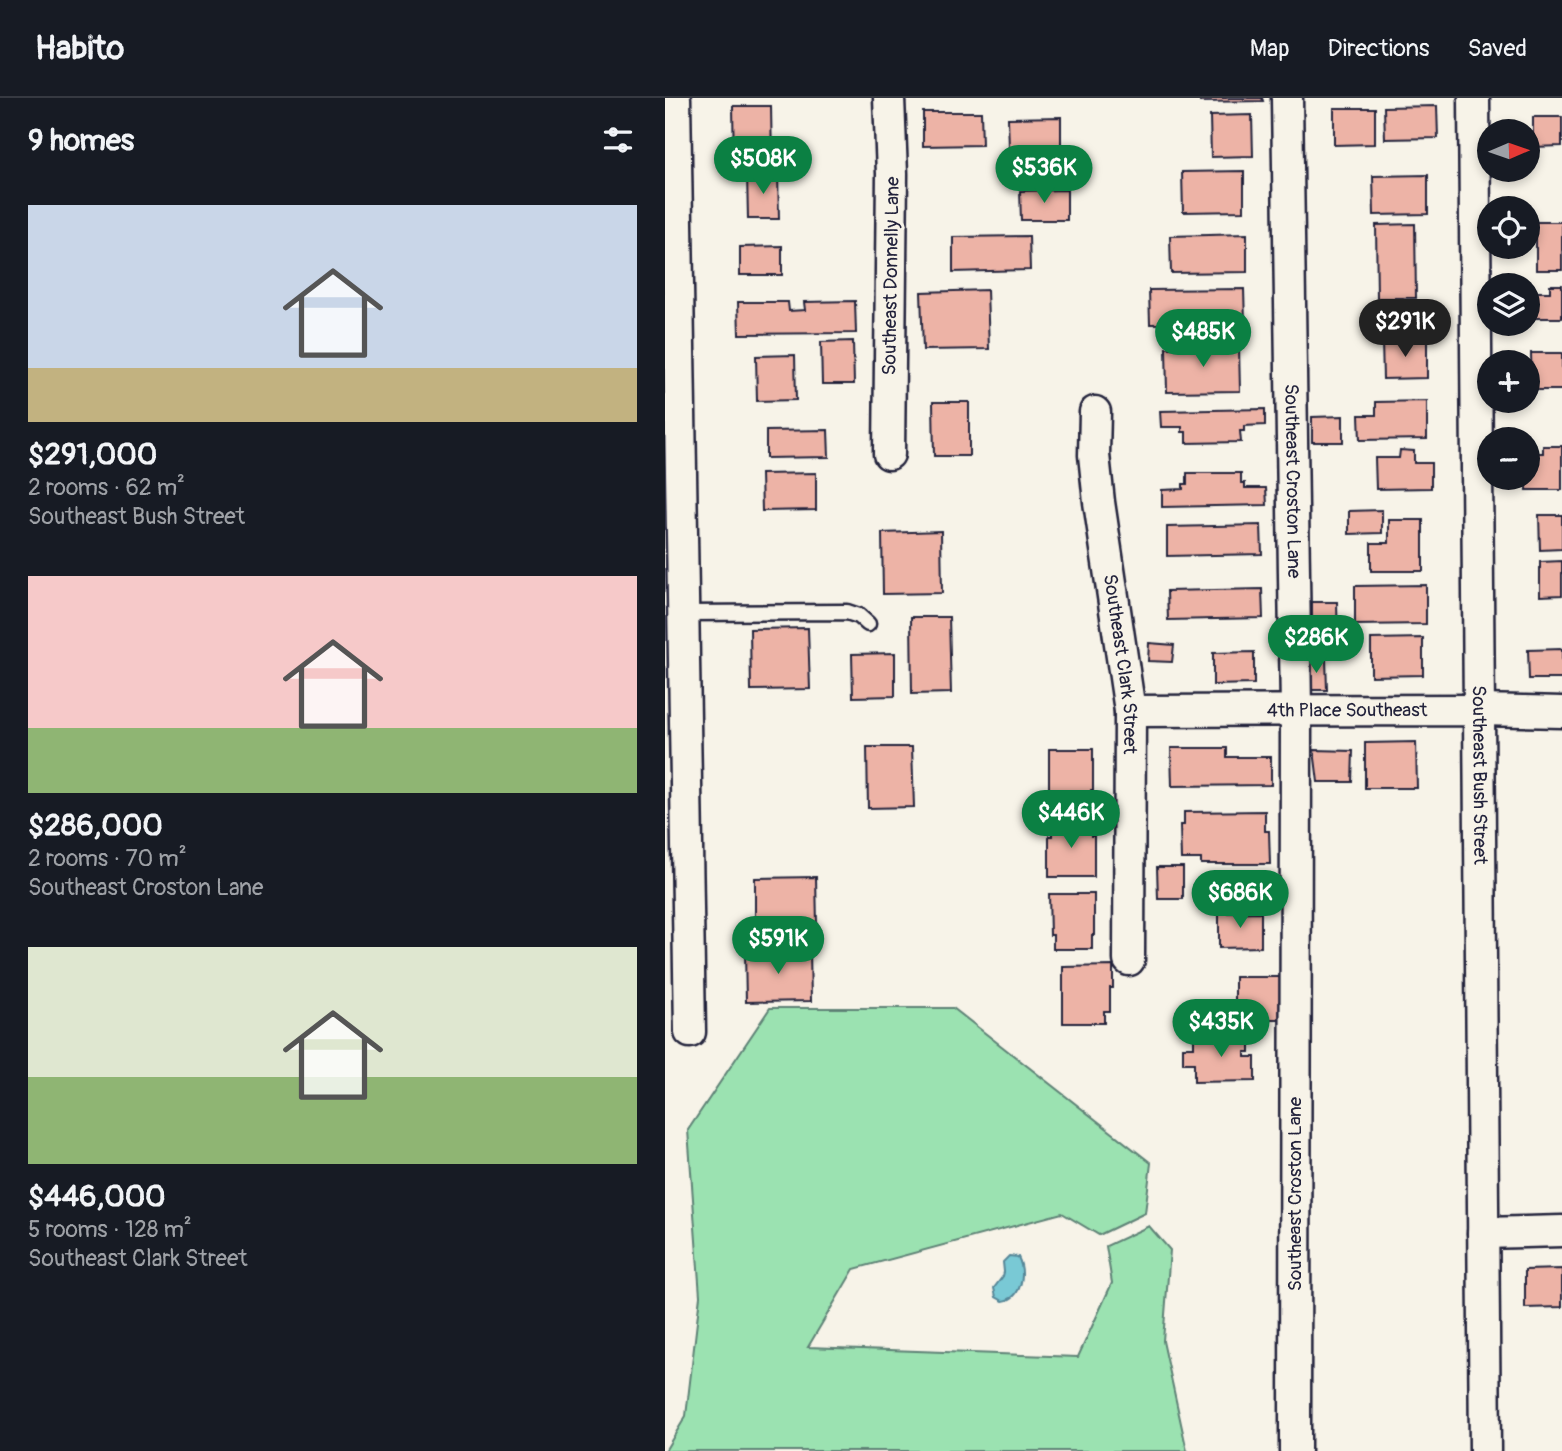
<!DOCTYPE html>
<meta charset="utf-8">
<style>
body{margin:0;font-family:Pangolin,sans-serif;background:#242831;color:#f1f3f6;height:100vh;display:flex;flex-direction:column;font-size:26px;white-space:nowrap}
*{box-sizing:border-box;margin:0}
p{font-size:23px;color:#9ea1a6}
.icon{flex:none;width:38px;height:38px;fill:none;stroke:currentColor;stroke-width:2;stroke-linecap:round;stroke-linejoin:round}
.map{position:relative;flex:1;overflow:hidden}
.details{display:flex;flex-direction:column;background:#171b24;width:665px}
.details>*{flex:none}
.needle{width:46px;rotate:88deg}
.tools{position:absolute;left:812px;top:21px;display:grid;gap:14px}
.tools a{display:grid;place-items:center;width:63px;height:63px;border-radius:50%;background:#171b24;box-shadow:0 4px 10px #0003;font-size:35px}
.price{position:absolute;translate:-50% -60px;padding:0 16px;border-radius:24px;background:#0b8043;color:#fff;font-size:23px;line-height:46px;filter:drop-shadow(0 2px 4px #0008)}
.price::after{content:'';position:absolute;left:50%;top:42px;width:21px;height:16px;margin-left:-10px;background:inherit;clip-path:polygon(0 0,100% 0,50% 100%)}
.price.on{background:#222;color:#fff}
ul{padding:0;list-style:none}
li{display:grid;align-content:center;gap:14px;height:371px;padding:0 28px}
li span{display:grid;place-items:center;height:217px;border-radius:0px;color:#555}
li>.icon{margin-inline-start:auto}
span .icon{width:126px;height:126px;fill:#fffc;stroke-width:1}
li b{font-size:30px}
h2{display:flex;justify-content:space-between;align-items:center;height:84px;padding:0 28px;font-size:30px}
header{display:flex;align-items:center;gap:42px;box-sizing:border-box;height:98px;padding:0 35px;background:#171b24;border-bottom:2px solid #363941}
header strong{font-size:33px}
nav{display:flex;gap:38px;margin-inline-start:auto;font-size:24px}
main{display:flex;flex:1;min-height:0}
.map>svg:first-child{display:block}
.green{fill:#9be2b1;stroke:#5e8276;stroke-width:2}
.water{fill:#79c9d5;stroke:#568697;stroke-width:2}
.building{fill:#edb3a6;stroke:#22223b;stroke-width:2}
.lines{fill:none;stroke-linecap:round;stroke-linejoin:round}
.lane-casing{stroke:#22223b;stroke-width:19}
.street-casing{stroke:#22223b;stroke-width:35}
.lane{stroke:#f7f3e8;stroke-width:14}
.street{stroke:#f7f3e8;stroke-width:30}
.labels{text-anchor:middle;dominant-baseline:central;stroke-width:6;stroke-linejoin:round;paint-order:stroke}
.street-label{font-size:19px;fill:#22223b;stroke:#f7f3e8}
</style>
<header>
<strong>Habito</strong>
<nav><a>Map</a><a>Directions</a><a>Saved</a></nav>
</header>
<main>
<section class="details">
<h2>9 homes<svg class="icon" aria-label="filters" viewBox="0 0 24 24"><path d="M4 7h16M4 17h16"/><circle cx="9" cy="7" r="2"/><circle cx="15" cy="17" r="2"/></svg></h2>
<ul>
<li><span style="background:linear-gradient(#c9d6e8 75%,#c2b280 0)"><svg class="icon" aria-label="home" viewBox="0 0 24 24"><path d="M3 11l9-7 9 7M6 9v11h12V9"/></svg></span><div><b>$291,000</b><p>2 rooms · 62 m²</p><p>Southeast Bush Street</p></div></li>
<li><span style="background:linear-gradient(#f6c9c9 70%,#8fb573 0)"><svg class="icon" aria-label="home" viewBox="0 0 24 24"><path d="M3 11l9-7 9 7M6 9v11h12V9"/></svg></span><div><b>$286,000</b><p>2 rooms · 70 m²</p><p>Southeast Croston Lane</p></div></li>
<li><span style="background:linear-gradient(#dfe7d0 60%,#8fb573 0)"><svg class="icon" aria-label="home" viewBox="0 0 24 24"><path d="M3 11l9-7 9 7M6 9v11h12V9"/></svg></span><div><b>$446,000</b><p>5 rooms · 128 m²</p><p>Southeast Clark Street</p></div></li>
</ul>
</section>
<div class="map">
<svg width="897" height="1353" viewBox="0 0 897 1353">
<rect width="100%" height="100%" fill="#f7f3e8"/>
<filter id="ink" filterUnits="userSpaceOnUse"><feTurbulence type="fractalNoise" baseFrequency=".0143" numOctaves="2"/><feDisplacementMap in="SourceGraphic" scale="14" xChannelSelector="R" yChannelSelector="G"/><feConvolveMatrix kernelMatrix="1 2 1 2 8 2 1 2 1" color-interpolation-filters="sRGB"/></filter>
<g filter="url(#ink)">
<path class="green" d="M105,910h183l198,155 -6,50 -46,22 -37,-22 -208,56 -46,78 270,10 34,-74 -6,-37 43,-20 21,24 -7,91 24,110h-522l21,-35 14,-120 -12,-166z"/>
<path class="water" d="M344,1158l9,1c8,16 4,41 -15,44l-7,-4 -2,-9 9,-12 1,-4 -1,-10z"/>
<path class="building" d="M535,0h62l1,3 -63,1z
M68,8h38l1,56 -38,1z
M772,8l1,32 -53,1 -1,-32z
M669,10h41v36l-41,1z
M258,14h58l1,33 -59,1z
M587,17l1,41 -42,1 -1,-41z
M396,19v30l-52,1 -1,-30z
M868,19h29v29l-29,1z
M579,73v40l-61,1 -1,-40z
M82,75h31l1,46h-31z
M763,77v39l-54,1 -1,-39z
M402,92v30h-46l-1,-29z
M871,124h26v48h-26z
M750,126l1,74h-39l-1,-73z
M582,136v38l-76,1 -1,-37z
M364,138l1,34 -77,2v-35z
M117,148v29h-42v-28z
M885,187h12v33h-32v-26h20z
M579,191l1,34 -95,1 -1,-34z
M322,192l2,59 -66,1 -2,-58z
M190,203l1,32 -117,1 -1,-32h50l1,9 16,-1 -1,-8z
M762,242v38l-44,1 -1,-38z
M188,243l1,43h-32l-1,-42z
M574,249l1,44 -73,1 -1,-44z
M866,255h31v37h-30z
M130,257l1,45 -39,1 -1,-45z
M762,303v38l-67,1 -1,-25h17v-13z
M268,304h36v54h-35z
M600,311v16l-21,1v5h-4l1,11 -55,1v-11h-4v-5h-21l-1,-16z
M678,318v26h-31v-25z
M163,332l1,27 -63,1v-27z
M878,348h19v44h-35l1,-37h15z
M735,352l14,1v12h17v25l-55,1 -1,-31h24z
M151,375v37l-54,1 -1,-37z
M522,375h54v10h4v5h21l1,17 -105,2v-17l21,-1v-5h4z
M717,412v23l-33,1v-23z
M874,417h23v34l-22,1z
M724,422h34v51h-52v-28h18z
M596,427l1,29 -95,2v-29z
M276,433l1,62 -59,1 -1,-61z
M897,463v34l-22,1v-34z
M761,487v39l-71,1v-39z
M597,491l1,29 -95,2 -1,-29z
M647,504h25l1,42h-26z
M246,519h38l2,76 -39,1z
M143,530l2,61 -59,1 -1,-61z
M758,540v37l-52,1v-37z
M484,545l25,2 -2,17 -24,-1z
M897,551v30h-33l-1,-29z
M589,554v32l-41,1v-32z
M230,555v43l-42,1 -1,-43z
M641,561h20l1,31h-21z
M751,644l1,46h-52v-45z
M202,649h45l2,60 -46,1z
M506,650h56v9h44v28l-99,1z
M384,651h44v41h-2v13h-39v-13h-3z
M649,652l39,1 -1,31h-34z
M600,713v20h4l1,33h-69v-5h-20l-1,-34h4v-13z
M387,724h39v14h3v41h-45v-41h3z
M492,769h26v32h-25z
M151,779l1,48 -62,1v-48z
M384,796h45v41h-2v14h-39v-14h-3z
M596,814v35l-42,1v-35z
M145,852l1,51 -65,1 -1,-51z
M448,868v22h-3v23h-6v12h-41v-56z
M570,879h49v42h-49z
M585,937v17h-5v5h10v24l-61,1v-19h-11v-16h11v-11z
M897,1171v38l-37,1v-38z"/>
<g class="lines">
<g class="lane-casing">
<path id="lane" d="M18,515l164,-1 12,4 9,8"/>
</g>
<g class="street-casing">
<g id="street">
<path d="M10,0l15,934"/>
<path d="M224,0l3,76 -3,280"/>
<path id="s1" d="M622,0l9,613 -1,740"/>
<path id="s2" d="M809,0l11,1353"/>
<path id="s3" d="M430,314l-1,43 5,47 31,209 -1,249"/>
<path id="s4" d="M465,613l350,-1 82,2"/>
<path d="M818,1135l79,-2"/>
</g>
</g>
<use href="#lane" class="lane"/>
<use href="#street" class="street"/>
</g>
</g>
<g class="labels">
<g class="street-label">
<text transform="translate(226 178) rotate(-89)">Southeast Donnelly Lane</text>
<text stroke="none"><textPath href="#s1" startOffset="383">Southeast Croston Lane</textPath></text>
<text stroke="none"><textPath href="#s3" startOffset="254">Southeast Clark Street</textPath></text>
<text stroke="none"><textPath href="#s4" startOffset="217">4th Place Southeast</textPath></text>
<text stroke="none"><textPath href="#s2" startOffset="677">Southeast Bush Street</textPath></text>
<text transform="translate(630 1096) rotate(-90)">Southeast Croston Lane</text>
</g>
</g>
</svg>
<div class="tools">
<a><svg class="needle" viewBox="-14 -14 28 28"><path d="M0-13l5 13h-10z" fill="#e53935"/><path d="M0 13l5-13h-10z" fill="#9ea1a6"/></svg></a>
<a><svg class="icon" aria-label="locate" viewBox="0 0 24 24"><circle cx="12" cy="12" r="6"/><path d="M12 2v4M12 18v4M2 12h4M18 12h4"/></svg></a>
<a><svg class="icon" aria-label="layers" viewBox="0 0 24 24"><path d="M12 4l9 5-9 5-9-5zM3 14l9 5 9-5"/></svg></a>
<a>+</a>
<a>−</a>
</div>
<b class="price" style="left:98px;top:98px">$508K</b>
<b class="price" style="left:379px;top:107px">$536K</b>
<b class="price on" style="left:740px;top:261px">$291K</b>
<b class="price" style="left:538px;top:271px">$485K</b>
<b class="price" style="left:651px;top:577px">$286K</b>
<b class="price" style="left:406px;top:752px">$446K</b>
<b class="price" style="left:575px;top:832px">$686K</b>
<b class="price" style="left:113px;top:878px">$591K</b>
<b class="price" style="left:556px;top:961px">$435K</b>
</div>
</main>
